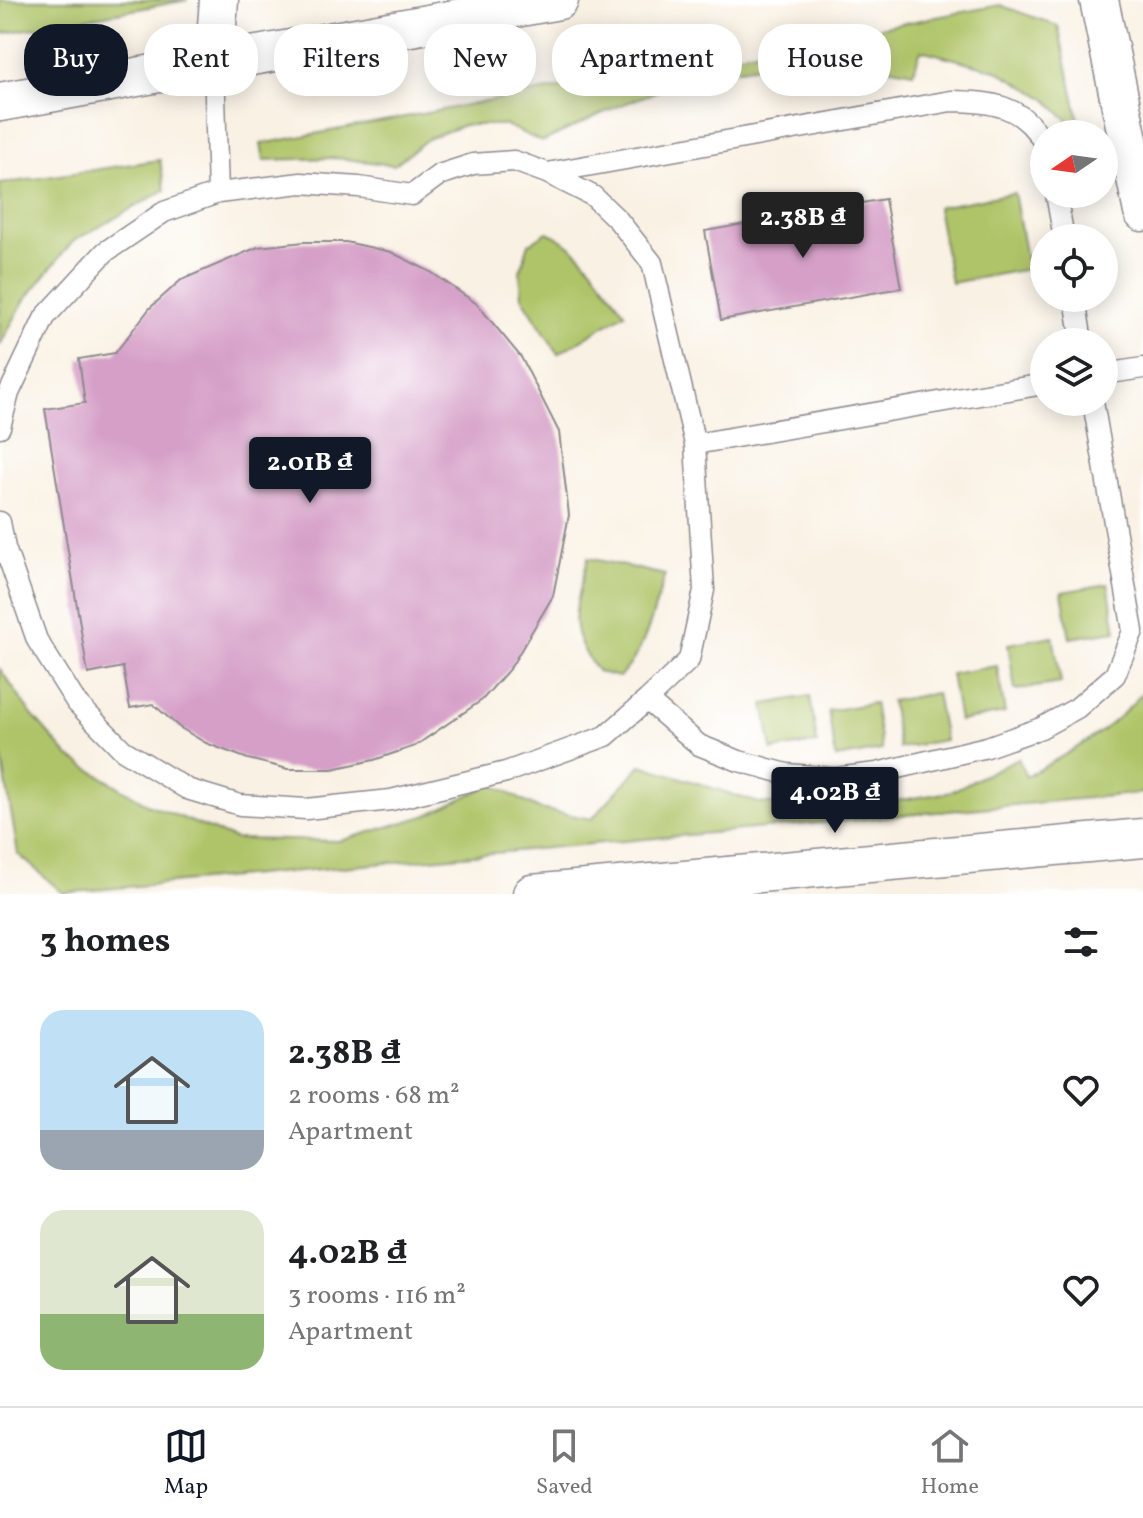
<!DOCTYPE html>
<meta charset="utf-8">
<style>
body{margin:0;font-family:Vollkorn,serif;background:#f6f6f6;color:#202124;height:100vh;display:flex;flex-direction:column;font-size:30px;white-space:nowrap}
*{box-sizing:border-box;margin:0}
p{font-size:26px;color:#757577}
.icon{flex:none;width:44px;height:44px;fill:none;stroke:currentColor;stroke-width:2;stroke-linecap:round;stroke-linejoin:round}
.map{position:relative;height:894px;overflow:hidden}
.details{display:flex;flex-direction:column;background:#fff;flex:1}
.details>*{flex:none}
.banner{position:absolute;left:24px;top:24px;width:1096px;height:72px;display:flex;gap:16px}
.needle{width:52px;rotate:257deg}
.controls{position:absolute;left:1030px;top:120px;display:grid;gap:16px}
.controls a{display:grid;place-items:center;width:88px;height:88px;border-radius:50%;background:#fff;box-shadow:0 4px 20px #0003;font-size:40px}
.price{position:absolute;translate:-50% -68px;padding:0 18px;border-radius:8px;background:#111827;color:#fff;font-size:26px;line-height:52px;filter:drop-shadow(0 2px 4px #0008)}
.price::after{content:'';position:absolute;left:50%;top:48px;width:24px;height:18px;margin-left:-12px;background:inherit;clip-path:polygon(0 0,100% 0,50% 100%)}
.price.active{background:#222;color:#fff}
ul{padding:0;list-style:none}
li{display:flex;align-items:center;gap:24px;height:200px;padding:0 40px}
li span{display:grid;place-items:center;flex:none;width:224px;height:160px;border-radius:24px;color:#555}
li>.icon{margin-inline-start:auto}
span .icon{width:96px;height:96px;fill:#fffc;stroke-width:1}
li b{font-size:34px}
h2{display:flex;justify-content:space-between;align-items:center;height:96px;padding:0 40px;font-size:34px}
.tag{padding:0 28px;border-radius:32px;background:#fff;box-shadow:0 4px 20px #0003;font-size:28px;line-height:72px}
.tag.active{background:#111827;color:#fff}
.tabs{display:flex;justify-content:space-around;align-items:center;height:112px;border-top:2px solid #e0e0e0;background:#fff;font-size:22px;color:#757577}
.tabs a{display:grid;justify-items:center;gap:4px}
.tabs .active{color:#111827}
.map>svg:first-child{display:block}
.green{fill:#afc468;stroke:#687352;stroke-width:2}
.building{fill:#d59fc7}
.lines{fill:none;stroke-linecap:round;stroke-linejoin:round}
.lane-casing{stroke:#8e8a8f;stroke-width:23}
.street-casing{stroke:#8e8a8f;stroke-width:41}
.lane{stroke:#fff;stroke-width:20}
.street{stroke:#fff;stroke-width:38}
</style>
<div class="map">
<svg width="1143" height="894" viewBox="0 0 1143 894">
<rect width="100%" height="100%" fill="#fff"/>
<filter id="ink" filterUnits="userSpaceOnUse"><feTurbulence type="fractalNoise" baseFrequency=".0125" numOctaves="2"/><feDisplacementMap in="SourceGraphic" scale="16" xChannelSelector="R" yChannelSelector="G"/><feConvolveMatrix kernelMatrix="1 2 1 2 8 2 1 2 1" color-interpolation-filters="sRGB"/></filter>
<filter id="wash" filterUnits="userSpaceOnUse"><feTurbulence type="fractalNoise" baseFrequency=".006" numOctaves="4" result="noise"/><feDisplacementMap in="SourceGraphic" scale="32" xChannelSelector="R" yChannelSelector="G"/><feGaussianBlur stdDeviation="1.8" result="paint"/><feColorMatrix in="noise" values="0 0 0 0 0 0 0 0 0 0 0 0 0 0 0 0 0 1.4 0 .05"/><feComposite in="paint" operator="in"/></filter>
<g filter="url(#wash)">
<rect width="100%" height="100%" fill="#f9f1e3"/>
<path class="green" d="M0,0h188l-188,34z
M1000,5l58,21 24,108 -37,-36 -49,-28 -75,-20 -8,22 -65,-13 -70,4 -79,12 -83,32 -74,35 -37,-17h-41l-35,13 -35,27 -58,-7 -72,2 -3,-16z
M160,160l5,30 -93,52 -48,59 -24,44v-161z
M1014,193l14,76 -77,14 -14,-76z
M547,232c34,13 57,53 78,81l-67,41 -36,-57 -2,-26 9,-27z
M588,558l77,17c-11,33 -19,77 -46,102l-21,-5c-35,-46 -22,-61 -10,-114z
M1108,584l8,47 -46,7 -8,-46z
M1053,636l8,47 -46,7 -7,-46z
M997,666l8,47 -46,8 -8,-47z
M0,669l32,46 36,41 79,48 88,35 105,2 88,-26 63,-31 48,25 53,10 49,-54 118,38 88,6 103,-17 68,-34 8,19c42,-24 88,-47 117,-86v102l-1080,100 -45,-39 -18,-108z
M936,693l9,47 -46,8 -8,-47z
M810,696l7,47 -45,7 -8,-46z
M874,703l8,47 -46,8 -8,-47z"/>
<g id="blocks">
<path class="building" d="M885,199l16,89 -180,32 -16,-89z
M304,242h42l45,10 40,20 46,32 44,53 38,75 10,83 -16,81 -42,71 -29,33 -67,46 -41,14 -42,9h-44l-40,-10 -42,-16 -27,-16 -26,-23 -23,4 -7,-41 -35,7 -43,-265 40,-6 -6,-44 36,-6 35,-45 31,-28 77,-33z"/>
</g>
</g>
<g filter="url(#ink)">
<use href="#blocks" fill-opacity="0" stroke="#8e8a8f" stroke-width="2"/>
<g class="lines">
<g class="lane-casing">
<path id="lane" d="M547,173l404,-72c41,1 71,3 93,42
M1056,194l8,44
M1075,298l7,44
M1104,374l39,-6
M0,427l9,-34 36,-76 60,-65 59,-40 54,-19
M695,444l349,-60
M0,522l5,26 -5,2
M5,548l32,92 39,62 47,48 64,39 53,16 66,4 85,-9 115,-28 100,-36 41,-36 42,-40 15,-70 -9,-146 -43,-181 -34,-43 -25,-24 -46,-23 -33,-12 -41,3 -34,11 -27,20 -53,-8 -58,-4 -83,10 -4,-129
M647,700l52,45 40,16 48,13 48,4 42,-5 110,-26 54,-19 36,-20 38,-33 18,-44 -40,-229"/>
</g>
<g class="street-casing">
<path id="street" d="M1099,0l44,212
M214,64l5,-64
M0,102l559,-102
M532,894l611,-56"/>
</g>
<use href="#lane" class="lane"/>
<use href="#street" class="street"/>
</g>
</g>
</svg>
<div class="controls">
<a><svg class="needle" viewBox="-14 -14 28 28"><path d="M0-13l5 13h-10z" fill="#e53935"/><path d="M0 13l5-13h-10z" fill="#757577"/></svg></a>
<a><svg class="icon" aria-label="locate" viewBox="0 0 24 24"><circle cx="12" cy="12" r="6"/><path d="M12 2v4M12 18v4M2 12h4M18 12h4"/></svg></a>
<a><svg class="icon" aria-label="layers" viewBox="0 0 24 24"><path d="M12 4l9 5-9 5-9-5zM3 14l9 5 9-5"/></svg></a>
</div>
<b class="price active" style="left:803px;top:260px">2.38B ₫</b>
<b class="price" style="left:310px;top:505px">2.01B ₫</b>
<b class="price" style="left:835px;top:835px">4.02B ₫</b>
<div class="banner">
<a class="tag active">Buy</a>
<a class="tag">Rent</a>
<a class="tag">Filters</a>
<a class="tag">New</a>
<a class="tag">Apartment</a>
<a class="tag">House</a>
</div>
</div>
<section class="details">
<h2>3 homes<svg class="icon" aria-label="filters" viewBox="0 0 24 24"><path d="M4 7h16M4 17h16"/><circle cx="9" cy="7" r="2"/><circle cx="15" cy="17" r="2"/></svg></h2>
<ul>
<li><span style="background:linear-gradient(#bfe0f5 75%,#9aa5b1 0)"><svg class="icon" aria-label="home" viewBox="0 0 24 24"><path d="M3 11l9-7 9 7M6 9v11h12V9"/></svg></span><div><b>2.38B ₫</b><p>2 rooms · 68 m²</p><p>Apartment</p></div><svg class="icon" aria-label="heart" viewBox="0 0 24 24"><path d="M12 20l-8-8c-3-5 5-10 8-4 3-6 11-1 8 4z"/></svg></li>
<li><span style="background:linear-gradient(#dfe7d0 65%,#8fb573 0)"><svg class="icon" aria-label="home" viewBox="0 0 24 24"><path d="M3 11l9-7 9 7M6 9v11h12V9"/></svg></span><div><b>4.02B ₫</b><p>3 rooms · 116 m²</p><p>Apartment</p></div><svg class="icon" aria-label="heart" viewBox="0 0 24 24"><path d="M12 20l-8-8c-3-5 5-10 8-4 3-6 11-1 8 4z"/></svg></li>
</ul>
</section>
<nav class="tabs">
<a class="active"><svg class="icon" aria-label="map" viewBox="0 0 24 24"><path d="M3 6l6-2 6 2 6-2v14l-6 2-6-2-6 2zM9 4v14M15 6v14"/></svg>Map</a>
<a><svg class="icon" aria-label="saved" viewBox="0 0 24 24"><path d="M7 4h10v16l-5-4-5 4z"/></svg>Saved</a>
<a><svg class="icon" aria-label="home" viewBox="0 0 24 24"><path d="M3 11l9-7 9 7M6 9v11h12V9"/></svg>Home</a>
</nav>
